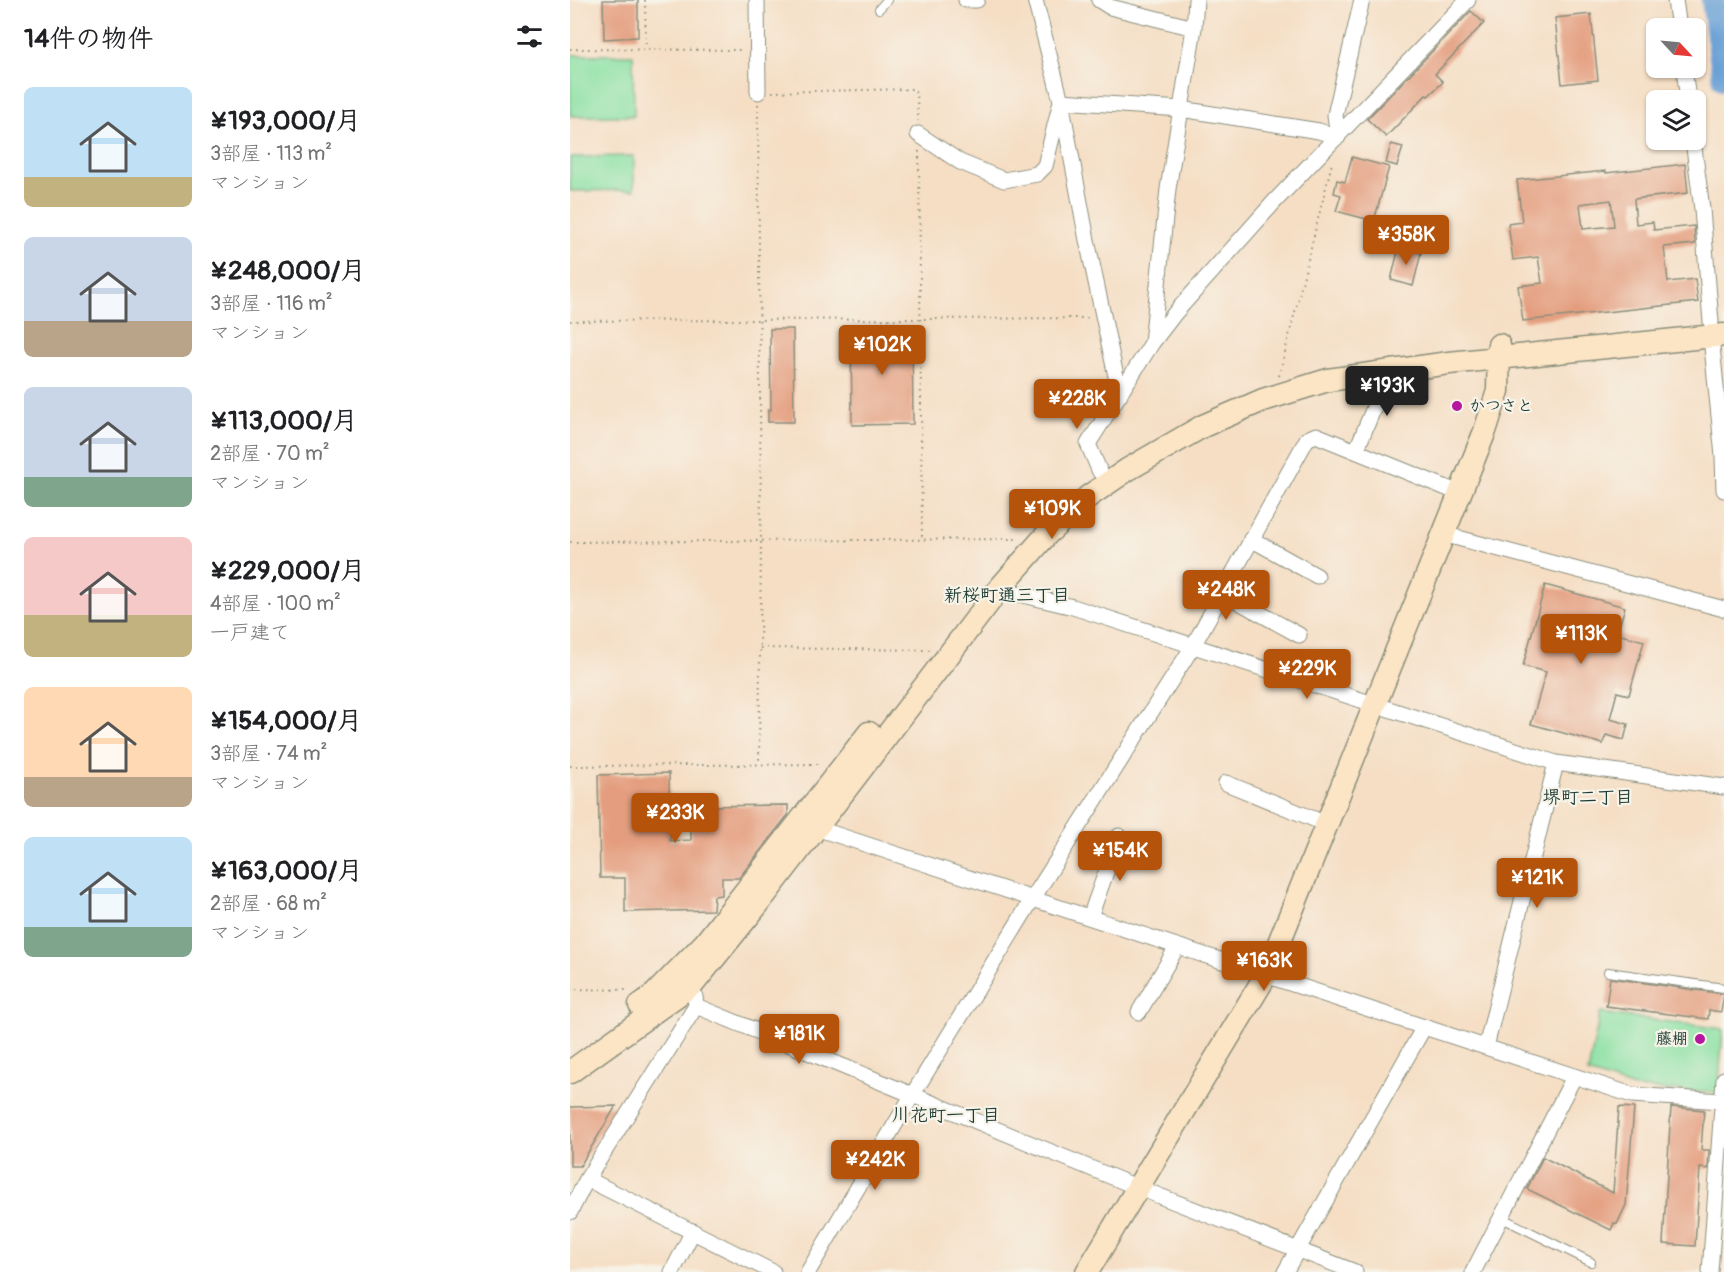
<!DOCTYPE html>
<html lang="ja">
<meta charset="utf-8">
<style>
body{margin:0;font-family:Pangolin,"Klee One",sans-serif;background:#f2f2f2;color:#202124;height:100vh;display:flex;flex-direction:column;font-size:22px;white-space:nowrap}
*{box-sizing:border-box;margin:0}
p{font-size:20px;color:#757577}
.icon{flex:none;width:33px;height:33px;fill:none;stroke:currentColor;stroke-width:2;stroke-linecap:round;stroke-linejoin:round}
.map{position:relative;flex:1;overflow:hidden}
.details{display:flex;flex-direction:column;background:#fff;width:570px}
.details>*{flex:none}
.needle{width:39px;rotate:116deg}
.fabs{position:absolute;left:1076px;top:18px;display:grid;gap:12px}
.fabs a{display:grid;place-items:center;width:60px;height:60px;border-radius:9px;background:#fff;box-shadow:0 2px 4px #0004;font-size:30px}
.price{position:absolute;translate:-50% -51px;padding:0 14px;border-radius:6px;background:#b45309;color:#fff;font-size:20px;line-height:39px;filter:drop-shadow(0 2px 3px #0008)}
.price::after{content:'';position:absolute;left:50%;top:36px;width:18px;height:14px;margin-left:-9px;background:inherit;clip-path:polygon(0 0,100% 0,50% 100%)}
.price.current{background:#222;color:#fff}
ul{padding:0;list-style:none}
li{display:flex;align-items:center;gap:18px;height:150px;padding:0 24px}
li span{display:grid;place-items:center;flex:none;width:168px;height:120px;border-radius:9px;color:#555}
li>.icon{margin-inline-start:auto}
span .icon{width:72px;height:72px;fill:#fffc;stroke-width:1}
li b{font-size:26px}
h2{display:flex;justify-content:space-between;align-items:center;height:72px;padding:0 24px;font-size:26px}
main{display:flex;flex:1;min-height:0}
.map>svg:first-child{display:block}
.green{fill:#8be1a4;stroke:#558f6c;stroke-width:1.5}
.lines{fill:none;stroke-linecap:round;stroke-linejoin:round}
.river{stroke:#669fd5;stroke-width:24}
.building{fill:#e49e7f;fill-rule:evenodd}
.lane-casing{stroke:#8a8e7c;stroke-width:10}
.street-casing{stroke:#8a8e7c;stroke-width:17}
.secondary-casing{stroke:#8a8e7c;stroke-width:25}
.path{stroke:#8a8e7c;stroke-width:2;stroke-dasharray:1.5 4.5;stroke-linecap:butt}
.lane{stroke:#fff;stroke-width:8}
.street{stroke:#fff;stroke-width:15}
.secondary{stroke:#fce5c4;stroke-width:22}
.poi-dot{fill:#b5179e;stroke:#f7f3e8;stroke-width:2}
.labels{text-anchor:middle;dominant-baseline:central;stroke-width:4.5;stroke-linejoin:round;paint-order:stroke}
.poi-label{font-size:16px;font-weight:bold;fill:#1f3d34;stroke:#f7f3e8;text-anchor:start}
.neighbourhood-label{font-size:18px;font-weight:bold;fill:#1f3d34;stroke:#f7f3e8}
</style>
<main>
<section class="details">
<h2>14件の物件<svg class="icon" aria-label="filters" viewBox="0 0 24 24"><path d="M4 7h16M4 17h16"/><circle cx="9" cy="7" r="2"/><circle cx="15" cy="17" r="2"/></svg></h2>
<ul>
<li><span style="background:linear-gradient(#bfe0f5 75%,#c2b280 0)"><svg class="icon" aria-label="home" viewBox="0 0 24 24"><path d="M3 11l9-7 9 7M6 9v11h12V9"/></svg></span><div><b>¥193,000/月</b><p>3部屋 · 113 m²</p><p>マンション</p></div></li>
<li><span style="background:linear-gradient(#c9d6e8 70%,#b9a48a 0)"><svg class="icon" aria-label="home" viewBox="0 0 24 24"><path d="M3 11l9-7 9 7M6 9v11h12V9"/></svg></span><div><b>¥248,000/月</b><p>3部屋 · 116 m²</p><p>マンション</p></div></li>
<li><span style="background:linear-gradient(#c9d6e8 75%,#7fa58c 0)"><svg class="icon" aria-label="home" viewBox="0 0 24 24"><path d="M3 11l9-7 9 7M6 9v11h12V9"/></svg></span><div><b>¥113,000/月</b><p>2部屋 · 70 m²</p><p>マンション</p></div></li>
<li><span style="background:linear-gradient(#f6c9c9 65%,#c2b280 0)"><svg class="icon" aria-label="home" viewBox="0 0 24 24"><path d="M3 11l9-7 9 7M6 9v11h12V9"/></svg></span><div><b>¥229,000/月</b><p>4部屋 · 100 m²</p><p>一戸建て</p></div></li>
<li><span style="background:linear-gradient(#ffd9b3 75%,#b9a48a 0)"><svg class="icon" aria-label="home" viewBox="0 0 24 24"><path d="M3 11l9-7 9 7M6 9v11h12V9"/></svg></span><div><b>¥154,000/月</b><p>3部屋 · 74 m²</p><p>マンション</p></div></li>
<li><span style="background:linear-gradient(#bfe0f5 75%,#7fa58c 0)"><svg class="icon" aria-label="home" viewBox="0 0 24 24"><path d="M3 11l9-7 9 7M6 9v11h12V9"/></svg></span><div><b>¥163,000/月</b><p>2部屋 · 68 m²</p><p>マンション</p></div></li>
</ul>
</section>
<div class="map">
<svg width="1154" height="1272" viewBox="0 0 1154 1272">
<rect width="100%" height="100%" fill="#f7f3e8"/>
<filter id="ink" filterUnits="userSpaceOnUse"><feTurbulence type="fractalNoise" baseFrequency=".0167" numOctaves="2"/><feDisplacementMap in="SourceGraphic" scale="12" xChannelSelector="R" yChannelSelector="G"/><feConvolveMatrix kernelMatrix="1 2 1 2 8 2 1 2 1" color-interpolation-filters="sRGB"/></filter>
<filter id="wash" filterUnits="userSpaceOnUse"><feTurbulence type="fractalNoise" baseFrequency=".008" numOctaves="4" result="noise"/><feDisplacementMap in="SourceGraphic" scale="24" xChannelSelector="R" yChannelSelector="G"/><feGaussianBlur stdDeviation="1.35" result="paint"/><feColorMatrix in="noise" values="0 0 0 0 0 0 0 0 0 0 0 0 0 0 0 0 0 1.4 0 .05"/><feComposite in="paint" operator="in"/></filter>
<g filter="url(#wash)">
<rect width="100%" height="100%" fill="#f5dec4"/>
<path class="green" d="M0,55h63l1,61h-64z
M64,156v34l-64,1v-34z
M1030,1013l123,16 -5,64 -84,-5 -46,-15z"/>
<g class="lines">
<path class="river" d="M1143,0l11,79"/>
</g>
<g id="blocks">
<path class="building" d="M33,0h35v37l-34,2z
M901,11l13,12 -49,51 8,8 -15,14 -2,-1 -40,42 -19,-18z
M1021,14l7,66 -36,4 -7,-66z
M821,144l12,3 -6,19 -11,-3z
M782,157l37,10 -15,54 -38,-10 5,-16 -7,-2 3,-13 8,2z
M1115,164l3,29 -54,6 2,25 17,-2 1,8 40,-4 1,18 -31,3 4,35 27,-3 3,23 -175,19 -5,-35 24,-3 -4,-26 -25,3 -5,-36 14,-2 -5,-42 89,-9v2zM1041,200l3,26 -31,3 -3,-25z
M829,247l22,6 -8,33 -22,-6z
M342,327l1,97 -61,1 -1,-97z
M200,329h23l1,93h-26v-12h3z
M975,585l80,22 -8,27 27,7 -15,54 -12,-3 -7,27 18,5 -4,16 -18,-5 -3,9 -72,-20 15,-52 -23,-6z
M99,773l1,68 21,-1v-34l97,-1v10l-49,63h-17v17l-8,1 -1,14 -88,2v-34h-25l-2,-103z
M1040,978l114,16 -3,18 -12,-2 -1,9 -102,-13z
M46,1106l-36,60h-10v-59z
M1049,1107l15,1 -8,97 -9,19 -3,-1 -3,7 -84,-41 16,-32 70,36z
M1101,1107l33,3 -3,40h8l-1,19 -8,-1 -5,78 -32,-2z"/>
</g>
</g>
<g filter="url(#ink)">
<use href="#blocks" fill-opacity="0" stroke="#8a8e7c" stroke-width="1.5"/>
<g class="lines">
<g class="lane-casing">
<path id="lane" d="M309,9l8,-9
M1038,972l116,16
M930,1217l91,45"/>
</g>
<g class="street-casing">
<path id="street" d="M187,0l1,92
M396,0h11
M465,0l26,101 26,139 33,155
M529,0l11,7 84,21
M1105,0l4,28
M1114,68l4,32
M348,134l42,28 44,18 33,-6 8,-8 16,-65 120,8 138,22 19,6
M768,137l-3,-22 27,-115
M1123,140l9,69 9,113
M1141,337l12,119 1,34
M582,343l16,-154 26,-161 2,-28
M786,451l33,-80
M530,472l-12,-28 64,-101 23,-30 100,-112 193,-201
M873,534l281,75
M681,539l66,37
M429,589l74,18 483,156 168,24
M653,593l76,42
M656,783l100,41
M246,828l816,267 90,6
M520,917l29,-81
M126,1006l443,182 216,84
M569,1012l38,-65
M916,1047l70,-284
M17,1179l186,93
M0,1212l17,-33 109,-173 -1,-10
M102,1272l21,-41
M238,1272l105,-178 120,-196 160,-252 114,-207 9,-4 143,58
M715,1272l139,-245
M903,1272l101,-195
M1140,1272l14,-193"/>
</g>
<g class="secondary-casing">
<path id="secondary" d="M70,1005l15,-11 50,-51 164,-210
M0,1072l123,-88 65,-80 241,-315 49,-56 41,-37 38,-26 76,-44 60,-26 65,-20 121,-17 275,-28
M517,1272l179,-297 219,-544 13,-40 1,-46"/>
</g>
<path class="path" d="M75,0l1,48
M0,49l173,1
M202,92l141,-3 4,5 1,27
M188,104l3,436 -2,224
M1127,112l2,15
M349,151l3,388
M0,321l521,-3
M709,376l53,-213
M0,542l449,-3
M190,648l170,2
M0,766l251,-2
M0,989l58,1"/>
<use href="#lane" class="lane"/>
<use href="#street" class="street"/>
<use href="#secondary" class="secondary"/>
</g>
</g>
<g class="poi-dot">
<circle cx="887" cy="406" r="6"/>
<circle cx="1130" cy="1039" r="6"/>
</g>
<g class="labels">
<g class="poi-label">
<text x="899" y="406">かつさと</text>
<text x="1118" y="1039" text-anchor="end">藤棚</text>
</g>
<g class="neighbourhood-label">
<text x="437" y="595">新桜町通三丁目</text>
<text x="1018" y="797">堺町二丁目</text>
<text x="376" y="1115">川花町一丁目</text>
</g>
</g>
</svg>
<div class="fabs">
<a><svg class="needle" viewBox="-14 -14 28 28"><path d="M0-13l5 13h-10z" fill="#e53935"/><path d="M0 13l5-13h-10z" fill="#757577"/></svg></a>
<a><svg class="icon" aria-label="layers" viewBox="0 0 24 24"><path d="M12 4l9 5-9 5-9-5zM3 14l9 5 9-5"/></svg></a>
</div>
<b class="price" style="left:836px;top:266px">¥358K</b>
<b class="price" style="left:312px;top:376px">¥102K</b>
<b class="price current" style="left:817px;top:417px">¥193K</b>
<b class="price" style="left:507px;top:430px">¥228K</b>
<b class="price" style="left:482px;top:540px">¥109K</b>
<b class="price" style="left:656px;top:621px">¥248K</b>
<b class="price" style="left:1011px;top:665px">¥113K</b>
<b class="price" style="left:737px;top:700px">¥229K</b>
<b class="price" style="left:105px;top:844px">¥233K</b>
<b class="price" style="left:550px;top:882px">¥154K</b>
<b class="price" style="left:967px;top:909px">¥121K</b>
<b class="price" style="left:694px;top:992px">¥163K</b>
<b class="price" style="left:229px;top:1065px">¥181K</b>
<b class="price" style="left:305px;top:1191px">¥242K</b>
</div>
</main>
